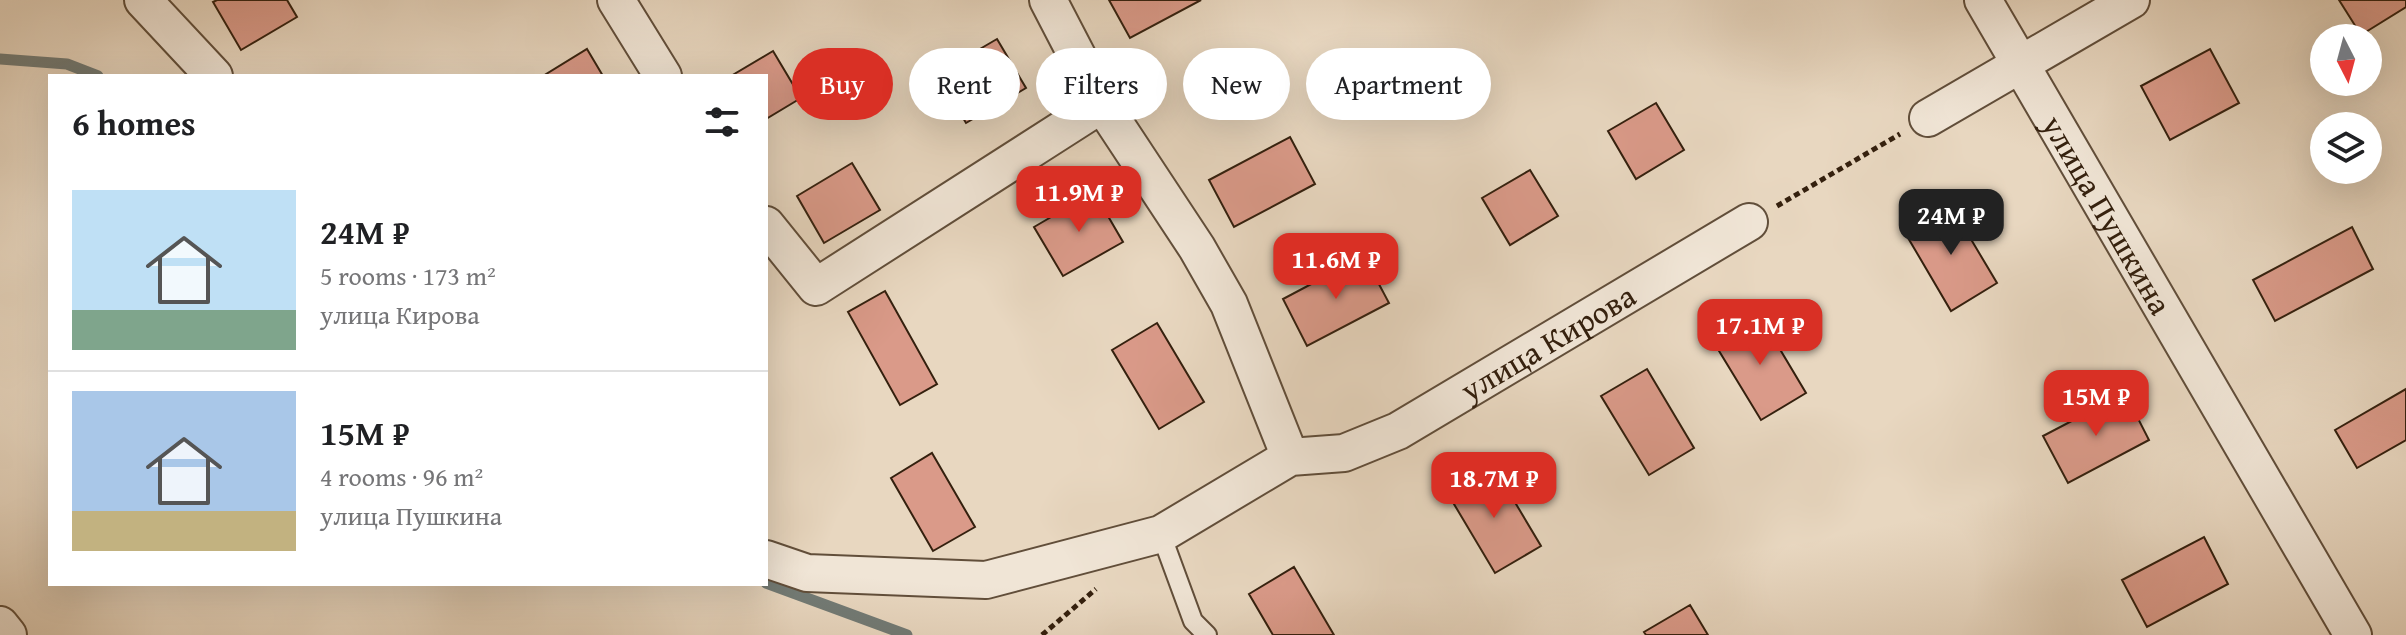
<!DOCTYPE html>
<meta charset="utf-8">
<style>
body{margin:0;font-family:"Gentium Book Plus",serif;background:#f2f2f2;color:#202124;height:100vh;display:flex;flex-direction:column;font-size:30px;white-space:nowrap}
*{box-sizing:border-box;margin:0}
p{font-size:26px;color:#757577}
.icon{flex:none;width:44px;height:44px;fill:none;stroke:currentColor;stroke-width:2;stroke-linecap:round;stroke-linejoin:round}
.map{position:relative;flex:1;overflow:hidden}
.sheet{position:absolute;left:48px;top:74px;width:720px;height:512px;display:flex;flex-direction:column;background:#fff;border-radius:0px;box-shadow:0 8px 32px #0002}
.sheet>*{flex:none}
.top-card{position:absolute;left:792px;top:48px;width:760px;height:72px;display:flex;gap:16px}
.needle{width:52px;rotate:174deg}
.buttons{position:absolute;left:2310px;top:24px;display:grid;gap:16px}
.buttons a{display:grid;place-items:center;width:72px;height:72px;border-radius:50%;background:#fff;box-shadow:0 8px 32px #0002;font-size:40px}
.price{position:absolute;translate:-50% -68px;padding:0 18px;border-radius:16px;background:#d93025;color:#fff;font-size:26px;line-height:52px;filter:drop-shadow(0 2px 4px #0008)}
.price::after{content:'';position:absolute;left:50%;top:48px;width:24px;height:18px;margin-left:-12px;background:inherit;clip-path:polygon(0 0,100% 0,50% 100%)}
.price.active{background:#222;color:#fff}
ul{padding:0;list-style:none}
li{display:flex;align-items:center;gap:24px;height:200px;padding:0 24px}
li+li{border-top:2px solid #e0e0e0}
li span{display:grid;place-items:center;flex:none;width:224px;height:160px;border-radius:0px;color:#555}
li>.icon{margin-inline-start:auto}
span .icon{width:96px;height:96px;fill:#fffc;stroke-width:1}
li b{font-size:34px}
h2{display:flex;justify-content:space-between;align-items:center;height:96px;padding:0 24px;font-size:34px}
.pill{padding:0 28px;border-radius:36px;background:#fff;box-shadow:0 8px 32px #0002;font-size:28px;line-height:72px}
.pill.active{background:#d93025;color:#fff}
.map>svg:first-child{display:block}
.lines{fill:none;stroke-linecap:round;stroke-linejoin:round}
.stream{stroke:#727b76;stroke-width:11}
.building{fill:#da9a89;stroke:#34200e;stroke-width:2}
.service-casing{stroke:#614e3a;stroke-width:22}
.minor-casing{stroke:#614e3a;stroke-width:40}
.path{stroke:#34200e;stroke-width:5;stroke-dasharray:6 4;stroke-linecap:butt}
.service{stroke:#f0e5d6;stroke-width:18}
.minor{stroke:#f0e5d6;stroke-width:36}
.labels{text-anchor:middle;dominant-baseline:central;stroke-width:7;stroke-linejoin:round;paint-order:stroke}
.street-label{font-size:32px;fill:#34200e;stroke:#f0e5d6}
</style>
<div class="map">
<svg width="2406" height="635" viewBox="0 0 2406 635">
<rect width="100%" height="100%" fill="#e8d7c0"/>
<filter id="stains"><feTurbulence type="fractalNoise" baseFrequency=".0025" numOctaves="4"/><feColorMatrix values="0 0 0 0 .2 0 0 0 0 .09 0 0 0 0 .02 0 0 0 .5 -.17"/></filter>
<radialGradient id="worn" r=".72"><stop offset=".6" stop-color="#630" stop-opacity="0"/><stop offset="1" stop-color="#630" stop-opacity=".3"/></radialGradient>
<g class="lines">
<path class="stream" d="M0,59l67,5 31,12
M766,583l141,52"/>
</g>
<path class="building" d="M217,0h70l10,17 -56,33 -28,-48z
M1109,0h92l-71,38z
M2339,0h67v7l-45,28z
M997,39l29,49 -60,35 -29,-49z
M587,49l16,27h-60z
M2210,49l29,54 -69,37 -29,-54z
M773,51l28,47 -35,21v-43h-35z
M1656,103l28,47 -48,29 -28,-48z
M1290,137l25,47 -81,43 -25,-47z
M852,163l28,47 -56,33 -27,-47z
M1530,170l28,46 -48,29 -28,-47z
M1094,192l29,50 -60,34 -29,-49z
M1950,204l47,79 -46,28 -47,-80z
M2352,227l21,42 -98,52 -22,-41z
M1364,256l25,47 -82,43 -24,-47z
M885,291l52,93 -37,21 -52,-93z
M1759,314l47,79 -45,27 -48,-79z
M1157,323l47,79 -45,27 -47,-79z
M1647,369l47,79 -45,27 -48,-79z
M2406,389v51l-49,28 -22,-38z
M2125,393l24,47 -81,43 -25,-47z
M932,453l43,74 -42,24 -42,-73z
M1494,467l47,79 -46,27 -47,-79z
M2204,537l24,47 -81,43 -25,-47z
M1294,567l40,68h-61l-24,-41z
M1690,605l18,30h-62l-2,-3z"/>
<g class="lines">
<g class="service-casing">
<path id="service" d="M1161,534l32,87 14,14"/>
</g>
<g class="minor-casing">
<g id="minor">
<path d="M143,0l71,76"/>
<path d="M616,0l47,76"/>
<path d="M1048,0l54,104 95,144 32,56 61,153"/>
<path id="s1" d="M1983,0l370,635"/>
<path d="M1928,118l203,-118"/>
<path d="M766,225l50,62 286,-183"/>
<path id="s2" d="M766,559l41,14 179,7 175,-46 129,-77 54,-4 54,-22 351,-209"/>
<path d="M0,625l8,10"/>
</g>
</g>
<path class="path" d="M1777,206l123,-72
M1042,635l54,-46"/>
<use href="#service" class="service"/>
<use href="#minor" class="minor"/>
</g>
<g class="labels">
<g class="street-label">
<text stroke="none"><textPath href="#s1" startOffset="248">улица Пушкина</textPath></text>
<text stroke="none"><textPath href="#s2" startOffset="840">улица Кирова</textPath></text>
</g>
</g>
<rect width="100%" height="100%" filter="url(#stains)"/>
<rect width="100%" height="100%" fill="url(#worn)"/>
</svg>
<div class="buttons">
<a><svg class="needle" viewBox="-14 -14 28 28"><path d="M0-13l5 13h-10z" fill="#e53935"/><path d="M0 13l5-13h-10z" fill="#757577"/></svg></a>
<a><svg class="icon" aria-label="layers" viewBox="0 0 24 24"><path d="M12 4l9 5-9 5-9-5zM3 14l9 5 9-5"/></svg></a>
</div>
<b class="price" style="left:1079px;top:234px">11.9M ₽</b>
<b class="price active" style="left:1951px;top:257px">24M ₽</b>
<b class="price" style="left:1336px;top:301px">11.6M ₽</b>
<b class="price" style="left:1760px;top:367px">17.1M ₽</b>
<b class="price" style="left:2096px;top:438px">15M ₽</b>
<b class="price" style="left:1494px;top:520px">18.7M ₽</b>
<div class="top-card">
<a class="pill active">Buy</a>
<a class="pill">Rent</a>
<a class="pill">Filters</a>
<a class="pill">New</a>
<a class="pill">Apartment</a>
</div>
<section class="sheet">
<h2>6 homes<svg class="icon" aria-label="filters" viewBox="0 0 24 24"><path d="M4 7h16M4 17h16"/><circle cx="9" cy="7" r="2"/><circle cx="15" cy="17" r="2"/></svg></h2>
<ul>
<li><span style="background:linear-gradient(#bfe0f5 75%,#7fa58c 0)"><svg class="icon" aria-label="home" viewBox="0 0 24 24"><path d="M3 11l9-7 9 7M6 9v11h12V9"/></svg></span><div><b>24M ₽</b><p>5 rooms · 173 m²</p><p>улица Кирова</p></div></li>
<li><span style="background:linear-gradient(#a9c7e8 75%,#c2b280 0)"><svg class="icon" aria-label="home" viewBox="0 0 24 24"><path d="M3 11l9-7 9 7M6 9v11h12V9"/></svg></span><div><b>15M ₽</b><p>4 rooms · 96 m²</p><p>улица Пушкина</p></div></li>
</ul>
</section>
</div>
